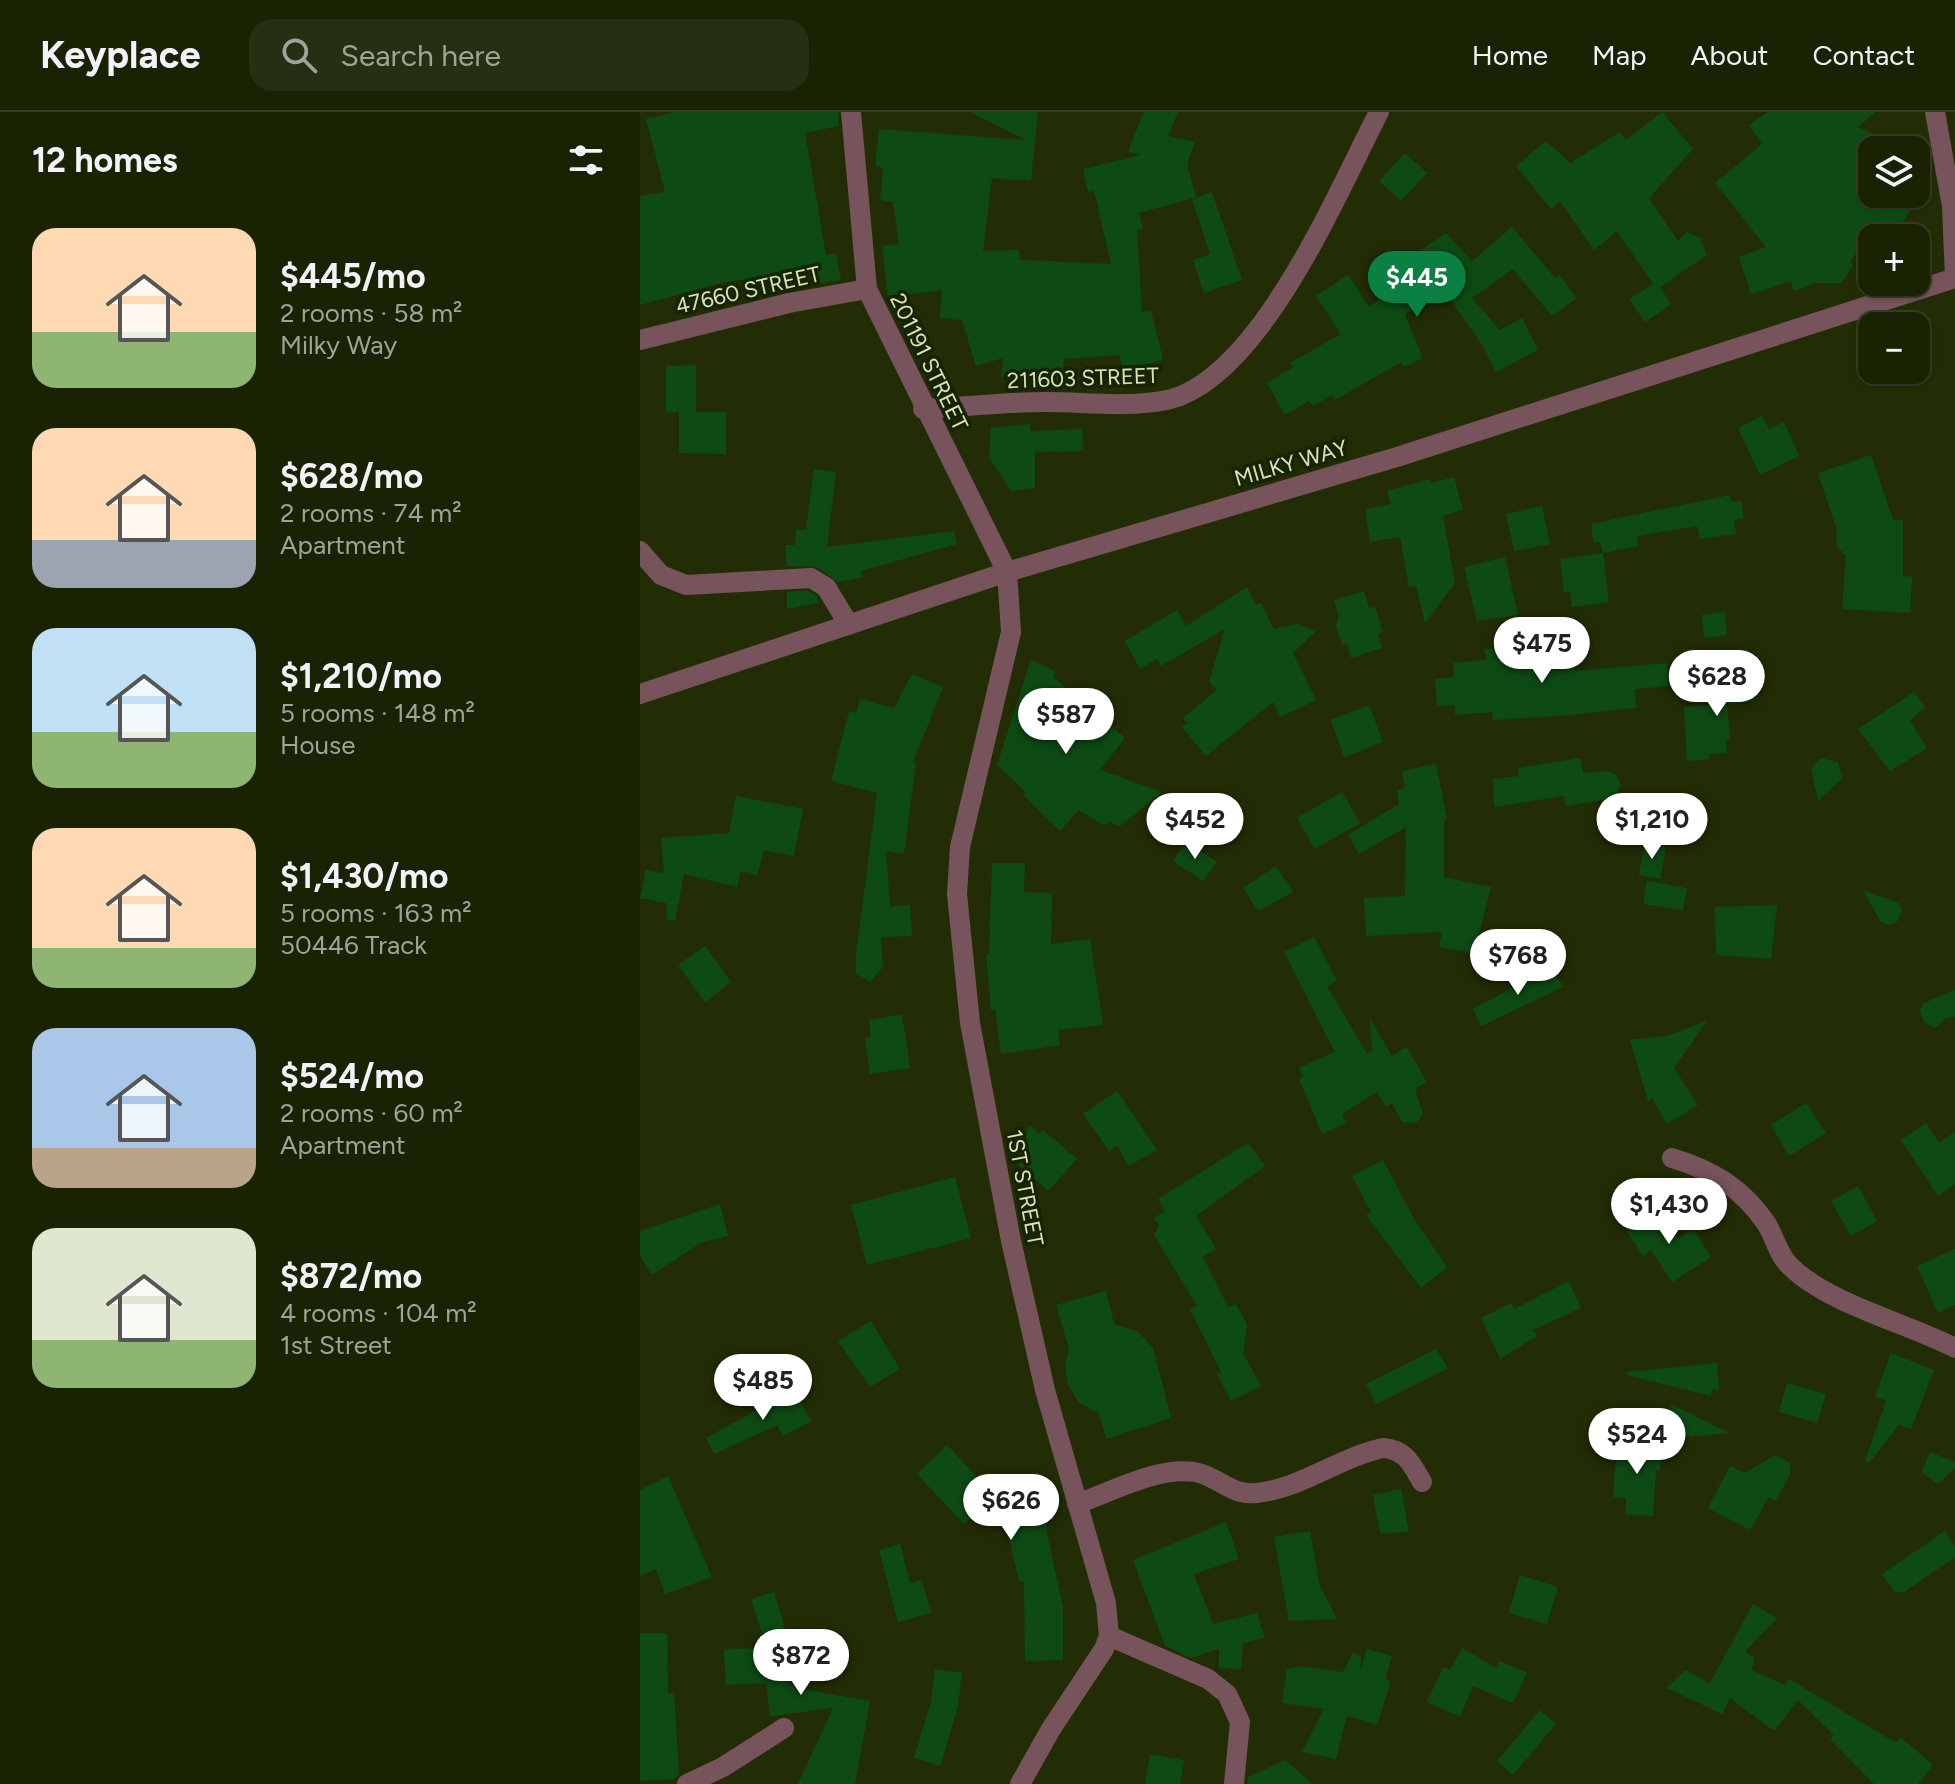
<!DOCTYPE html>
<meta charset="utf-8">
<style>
body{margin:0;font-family:Figtree,sans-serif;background:#272f13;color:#f1f3f6;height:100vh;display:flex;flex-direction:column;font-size:30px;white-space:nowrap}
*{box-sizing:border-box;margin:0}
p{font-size:26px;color:#9fa49a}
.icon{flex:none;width:44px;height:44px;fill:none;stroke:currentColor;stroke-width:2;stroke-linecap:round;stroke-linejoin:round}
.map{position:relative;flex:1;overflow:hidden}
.side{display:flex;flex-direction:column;background:#1a2204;width:640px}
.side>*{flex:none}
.buttons{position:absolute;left:1218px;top:24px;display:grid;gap:16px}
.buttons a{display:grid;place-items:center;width:72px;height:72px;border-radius:16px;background:#1a2204;box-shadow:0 2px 6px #0004,0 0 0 2px #383f26;font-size:40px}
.price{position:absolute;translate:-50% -68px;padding:0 18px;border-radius:28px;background:#fff;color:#222;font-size:26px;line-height:52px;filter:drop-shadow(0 2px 4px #0008)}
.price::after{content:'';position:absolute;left:50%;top:48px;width:24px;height:18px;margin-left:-12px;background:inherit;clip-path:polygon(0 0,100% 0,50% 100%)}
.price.active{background:#0b8043;color:#fff}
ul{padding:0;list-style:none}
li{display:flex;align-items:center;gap:24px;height:200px;padding:0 32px}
li span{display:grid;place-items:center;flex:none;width:224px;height:160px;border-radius:24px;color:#555}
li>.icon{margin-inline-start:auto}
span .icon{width:96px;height:96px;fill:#fffc;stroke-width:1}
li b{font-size:34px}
h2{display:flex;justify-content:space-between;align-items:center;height:96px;padding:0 32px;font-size:34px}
header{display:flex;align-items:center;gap:48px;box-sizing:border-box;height:112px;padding:0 40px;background:#1a2204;border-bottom:2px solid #383f26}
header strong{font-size:38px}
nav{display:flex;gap:44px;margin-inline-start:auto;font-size:28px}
.search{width:560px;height:72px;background:#272f13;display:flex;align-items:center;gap:20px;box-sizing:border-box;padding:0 28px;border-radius:24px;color:#9fa49a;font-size:30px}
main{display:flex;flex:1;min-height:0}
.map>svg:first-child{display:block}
.building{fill:#0e4b14}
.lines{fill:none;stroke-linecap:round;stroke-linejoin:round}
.minor{stroke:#77535b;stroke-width:20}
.labels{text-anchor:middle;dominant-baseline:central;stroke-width:7;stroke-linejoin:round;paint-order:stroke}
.street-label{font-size:22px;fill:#d5e3be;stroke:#182300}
</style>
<header>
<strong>Keyplace</strong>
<div class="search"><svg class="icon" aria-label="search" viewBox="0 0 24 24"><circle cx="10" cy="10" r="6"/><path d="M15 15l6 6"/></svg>Search here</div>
<nav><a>Home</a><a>Map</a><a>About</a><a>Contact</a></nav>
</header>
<main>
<section class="side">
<h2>12 homes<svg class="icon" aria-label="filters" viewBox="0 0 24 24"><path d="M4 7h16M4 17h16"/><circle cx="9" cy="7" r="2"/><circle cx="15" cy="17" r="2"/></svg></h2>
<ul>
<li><span style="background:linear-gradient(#ffd9b3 65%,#8fb573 0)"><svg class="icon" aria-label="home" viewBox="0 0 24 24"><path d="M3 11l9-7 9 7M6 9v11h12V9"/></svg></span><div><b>$445/mo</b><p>2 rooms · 58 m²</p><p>Milky Way</p></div></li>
<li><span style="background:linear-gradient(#ffd9b3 70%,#9aa5b1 0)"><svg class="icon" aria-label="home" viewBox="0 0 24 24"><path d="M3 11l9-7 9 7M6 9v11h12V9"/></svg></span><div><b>$628/mo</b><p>2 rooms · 74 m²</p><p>Apartment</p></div></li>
<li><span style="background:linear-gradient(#bfe0f5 65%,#8fb573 0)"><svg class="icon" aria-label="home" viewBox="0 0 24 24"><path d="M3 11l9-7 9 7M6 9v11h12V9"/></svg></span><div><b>$1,210/mo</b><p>5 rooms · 148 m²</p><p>House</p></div></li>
<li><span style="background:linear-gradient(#ffd9b3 75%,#8fb573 0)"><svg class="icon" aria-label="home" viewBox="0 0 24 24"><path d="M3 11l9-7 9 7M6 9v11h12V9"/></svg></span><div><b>$1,430/mo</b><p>5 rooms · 163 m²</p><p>50446 Track</p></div></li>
<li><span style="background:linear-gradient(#a9c7e8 75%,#b9a48a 0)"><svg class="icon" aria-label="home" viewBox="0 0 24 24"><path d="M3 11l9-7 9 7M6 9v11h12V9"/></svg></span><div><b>$524/mo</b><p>2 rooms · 60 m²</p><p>Apartment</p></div></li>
<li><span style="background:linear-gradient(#dfe7d0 70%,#8fb573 0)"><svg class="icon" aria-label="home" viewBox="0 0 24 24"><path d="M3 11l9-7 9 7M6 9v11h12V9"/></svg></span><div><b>$872/mo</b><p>4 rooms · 104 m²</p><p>1st Street</p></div></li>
</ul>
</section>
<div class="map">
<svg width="1315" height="1672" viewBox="0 0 1315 1672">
<rect width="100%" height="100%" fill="#222d05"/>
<path class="building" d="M35,0h163l1,14 -34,7 21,122 10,-2 5,27 -29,5 -3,-17 -87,15 -82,22v-109l25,-4 -19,-73z
M330,0h68l-7,69 -39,-3 -9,73 36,-1 1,10 91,4 -17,-74 -6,2 -5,-23 58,-14 -13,-4 16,-39h34l-10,24 27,6 -8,22 9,33 -57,16 4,16 -6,1 5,82 9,-2 12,49 -39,14 -5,-18 -55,4 -2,24 -61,-6 2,-19 -27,8 -14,-46 -22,-2 2,-28 -54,7 -6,-51 17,-2 -6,-42 -13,-2 3,-32 -8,-2 4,-37 147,11z
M1022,0l31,37 -44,49 29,43 9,-9 13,6 7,17 -47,32 11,17 -26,18 -16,-23 24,-15 -36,-53 -23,19 -34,-49 -9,8 -35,-43 30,-25 24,22 50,-31 6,8z
M1128,0h108l-18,15 14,6v61h32l12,9 -22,31 -14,-10 -30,37 3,5 -12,17h-26l-21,8 -3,-10 -40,13 -12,-37 27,-10 -51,-64 47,-39 -13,-19z
M765,41l22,20 -26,28 -22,-20z
M572,80l30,88 -38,13 -11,-33 17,-6 -18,-55z
M872,115l43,51 4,-3 18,23 -25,18 -39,-47 -41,29 28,32 22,-12 16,32 -42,22 -17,-32 -38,-52 -36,27 18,43 -19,9 -3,-5 -66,38 -3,-5 -19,11 -4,-5 -24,14 -18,-32 26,-16 -3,-4 51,-29 -25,-38 32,-21 21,32 56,-41 -9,-13 30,-20 26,28z
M56,253v47h30v42l-47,-1v-41l-13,1v-47z
M1122,304l7,13 15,-7 15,34 -39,19 -22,-47z
M390,312v7l52,-2 1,22 -48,1v36l-24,3 -22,-34 2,-29z
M1231,343l22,65h10v56l9,1 -2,36 -68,-4 4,-53 -10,-11 1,-15 -19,-57z
M174,357l22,3 -9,75 127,-16 3,13 -96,27 2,6 -25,5 -21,-15 -31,-1v-21h9l1,-16 10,1z
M814,365l9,33 -20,6 12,67 -30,40 -9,-37 -7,1 -9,-50 -30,5 -5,-33 26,-5 -4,-13 43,-12 1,4z
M1090,383l1,7 10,-1 3,18 -10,1 2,14 -36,5 -3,-13 -60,10 2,10 -36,7 -3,-11 -6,1 -3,-19z
M902,394l8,38 -36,7 -8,-37z
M963,441l6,49 -37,5 -2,-15h-6l-4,-33z
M865,445l13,58 -41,6 -13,-54z
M607,475l9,18 5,-2 13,26 23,-5 19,7 -23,22 23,47 -36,17 -7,-15 -67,54 -24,-29 5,-4 -4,-5 34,-28 -8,-8 16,-53 -64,37 -4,-7 -17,10 -15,-28 52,-31 9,16z
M168,479l9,5 1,7 -31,6v-17z
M724,479l5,17 6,-2 8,26 -5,2 4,14 -31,10 -4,-15 -5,2 -6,-19 3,-10 -5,-16z
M1085,500l2,23 -23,3 -2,-23z
M934,535l1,24 92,-8 1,23 -33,3 1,19 -66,7 -77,5 -1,-8 -37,3v-10l-18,1 -2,-27 19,-2 -1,-14 34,-3 -3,-11z
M391,548l24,11 -2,6 72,61 -25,32 62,22 -42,34 -10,-4 -7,3 -24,-15 -19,21 -37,-36 3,-3 -29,-27z
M1110,558l10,16 -7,15 -26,4 3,35h-4l1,13 -19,1 1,5 -22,2 -3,-54 32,-2 16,-33z
M272,562l31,13 -30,75h3l-12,92 -18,-3 4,55 20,-1 2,31 -31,1 2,30 -13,15 -14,-9v-18l21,-162 -46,-12 18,-70 7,2 4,-14 34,9z
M1274,580l11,15 -15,14 17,27 -37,23 -32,-42z
M729,593l14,37 -39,15 -13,-37z
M940,646l3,15 25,-2 8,4 5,10 -7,13 -48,8 -2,-10 -70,11 -1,-28 26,-3 -1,-8z
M1182,646l16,4 4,16 -24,23 -7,-33z
M796,652l11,54h-3v59l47,10 -17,66 -35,-6 3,-15 -76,4 -2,-38 41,-2 1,-69 -47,27 -11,-19 51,-31 -2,-14 8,-2 -3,-17z
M702,680l18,31 -45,26 -18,-31z
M96,684l67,13 -9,47 -30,-6 -7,25 -16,-4 -4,16 -53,-13 -9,47 -8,-1 -1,-17 -26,-5 6,-28 18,3 -3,-35 68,-5z
M546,729l31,21 -14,19 -30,-20z
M1005,731l21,4 -6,32 -21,-4z
M352,751h33l-1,29 28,1 -1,51 39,-5 13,86 -45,5 2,15 -59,9 -6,-44h-4l-5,-56h3z
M636,754l17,26 -35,19 -15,-23z
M1007,769l40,7 -4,22 -40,-6z
M1223,778l35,13 4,7 -5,12 -8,3 -8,-3z
M1137,793l-6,54 -55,-4 -1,-48z
M674,825l23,44 -10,5 40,68 5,-3 -2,-32 22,37 14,-9 11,17 9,18 -11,7 8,25 -7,9 -14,-1 -10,-19 -6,4 -9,-15 -35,22 4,9 -24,11 -23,-55 4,-2 -4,-9 36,-16 -51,-100z
M65,834l26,36 -26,20 -27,-37z
M911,855l12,20 -82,39 -8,-17z
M1315,878v27l-9,1 -11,10 -11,-6 -4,-12 4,-7z
M262,902l8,54 -40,6 -5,-36 6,-1 -2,-17z
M1067,909l-33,47 24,37 -31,19 -15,-26 -4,3 -18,-61 36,-4z
M477,979l40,59 -29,16 -11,-21 -8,6 -26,-37z
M1166,991l20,30 -37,23 -18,-31z
M1286,1011l13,20 16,-11v52l-17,12 -37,-56z
M390,1014l9,8 4,-4 34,29 -29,32 -32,-29 3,-4 -9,-9z
M608,1031l17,23 -69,50 20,33 -13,8 25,50 8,-3 11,21 -4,28 18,33 -30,15 -14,-27 4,-2 -31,-63 7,-3 -43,-71 5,-9 -5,-8 11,-7 -7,-12z
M743,1048l31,59 33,48 -26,21 -55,-73 5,-3 -19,-36z
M315,1065l16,61 -104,27 -16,-60z
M1218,1074l19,35 -26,15 -20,-35z
M80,1092l8,32 -26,6 -50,33 -12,-19v-25z
M1014,1100l7,12 6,-3 11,18 15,-10 18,28 -39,25 -21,-32 -8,6 -17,-26z
M1315,1137v56l-17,8 -21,-47z
M929,1169l12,27 -48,22 4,6 -37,23 -19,-41 30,-15 3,6z
M466,1179l8,33 24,8 15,16 18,70 -65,21 -7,-26 -20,-10 -11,-18 -3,-19 4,-17 -13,-44z
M231,1209l29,48 -30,18 -32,-46z
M796,1237l12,19 -72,36 -10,-20z
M1251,1241l43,17 -23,59 -12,-4 -30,38 -4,-2 21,-60 -11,-5z
M1077,1251l2,26 -8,1v6l-84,-21v-3z
M1147,1271l39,11 -9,29 -38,-11z
M154,1278l17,31 -28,15 -6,-11 -63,29 -8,-16z
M1031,1292l58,29 -55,5z
M977,1329l45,3 -2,26h-4l-3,46 -28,-2 1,-16 -13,-1z
M307,1333l32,34 60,-3 1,18h6l1,39 16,74v53l-38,1 -1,-80 -5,1 -15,-66 -2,-28 -38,36 -47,-50z
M1290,1340l25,10v6l-17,16 -16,-12z
M1135,1343l15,8v11l-14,27 -7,-4 -19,33 -42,-22 22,-42 15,7z
M28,1364l44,101 -47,17 -9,-25 -16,7v-86z
M761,1377l8,43 -29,1 -7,-38z
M586,1410l13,37 -45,15 19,50 44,-11 8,25 -22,5 -2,26 -22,-1v-19l-28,9 -26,-12 -32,-86z
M670,1419l10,55 17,33 -48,2 -15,-84z
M1305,1419l10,16v10l-51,35h-9l-13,-18z
M260,1432l10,39 12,-3 9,33 -33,9 -19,-72z
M880,1463l38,12 -11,37 -38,-11z
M134,1480l15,49 11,-1 5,39 -16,4 17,3 1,4 63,11 -15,83h-57l35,-76 -63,8 -4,-33 -40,2 -2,-36 43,-1 -16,-49z
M1113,1492l24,14 -32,34 9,5 -2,13 33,15 4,-6 107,64 4,-6 33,28 -15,19h-44l-44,-45 4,-4 -36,-35 -24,31 -44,-33 -8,16 -55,-26 18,-18 25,13z
M0,1521h27l1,60h6l5,81 -4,5 -35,2z
M822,1536l34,20 3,-7 28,12 -14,30 -40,-17 -13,31 -33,-15 16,-35 7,3z
M727,1537l25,7 -7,23 6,2 -14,44 -30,-9 -11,43 -34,-7 22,-43 -42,-6 5,-34 12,-3 44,6 10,-19 8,3 -1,16z
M295,1557l27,4 -4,33 -18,60 -26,-8 17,-56z
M900,1598l16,14 -43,51 -16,-14z
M510,1642l34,6 -4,24h-35z
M645,1648l28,24h-66l1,-7z"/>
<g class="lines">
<path class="minor" d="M211,0l16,177 140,283 4,60 -51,215 -3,47 13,129 41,218 34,149 61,213 3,33 -5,13 -53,80 -31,55
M1295,0l17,94 3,72
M0,228l149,-37 78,-14
M283,297c41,-2 82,-7 122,-7 40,0 82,6 122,-2 93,-21 171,-209 212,-288
M0,439l21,24 25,10 125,-7 15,9 23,38
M0,582l367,-122 390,-115 558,-179
M1032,1046c40,12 70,30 94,65 9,14 12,32 24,43 38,38 117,57 165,82
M437,1392c34,-12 81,-38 118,-32 23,4 35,24 62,21 45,-5 83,-36 126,-45 23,2 28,15 39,34
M469,1524l99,43 19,15 13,28 -6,62
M47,1672l36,-17 61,-39"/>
</g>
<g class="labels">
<g class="street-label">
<text transform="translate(108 178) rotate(-13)">47660 STREET</text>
<text transform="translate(289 250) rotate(64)">201191 STREET</text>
<text transform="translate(443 266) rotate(-2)">211603 STREET</text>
<text transform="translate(651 351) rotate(-16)">MILKY WAY</text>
<text transform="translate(385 1076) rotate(79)">1ST STREET</text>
</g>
</g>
</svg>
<div class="buttons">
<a><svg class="icon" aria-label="layers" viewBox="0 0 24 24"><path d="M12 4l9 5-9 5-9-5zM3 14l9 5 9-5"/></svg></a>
<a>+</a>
<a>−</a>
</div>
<b class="price active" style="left:777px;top:207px">$445</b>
<b class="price" style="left:902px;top:573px">$475</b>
<b class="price" style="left:1077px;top:606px">$628</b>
<b class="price" style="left:426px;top:644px">$587</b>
<b class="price" style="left:555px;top:749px">$452</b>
<b class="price" style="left:1012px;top:749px">$1,210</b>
<b class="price" style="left:878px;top:885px">$768</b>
<b class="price" style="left:1029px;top:1134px">$1,430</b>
<b class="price" style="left:123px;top:1310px">$485</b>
<b class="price" style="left:997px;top:1364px">$524</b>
<b class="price" style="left:371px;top:1430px">$626</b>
<b class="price" style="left:161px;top:1585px">$872</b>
</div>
</main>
